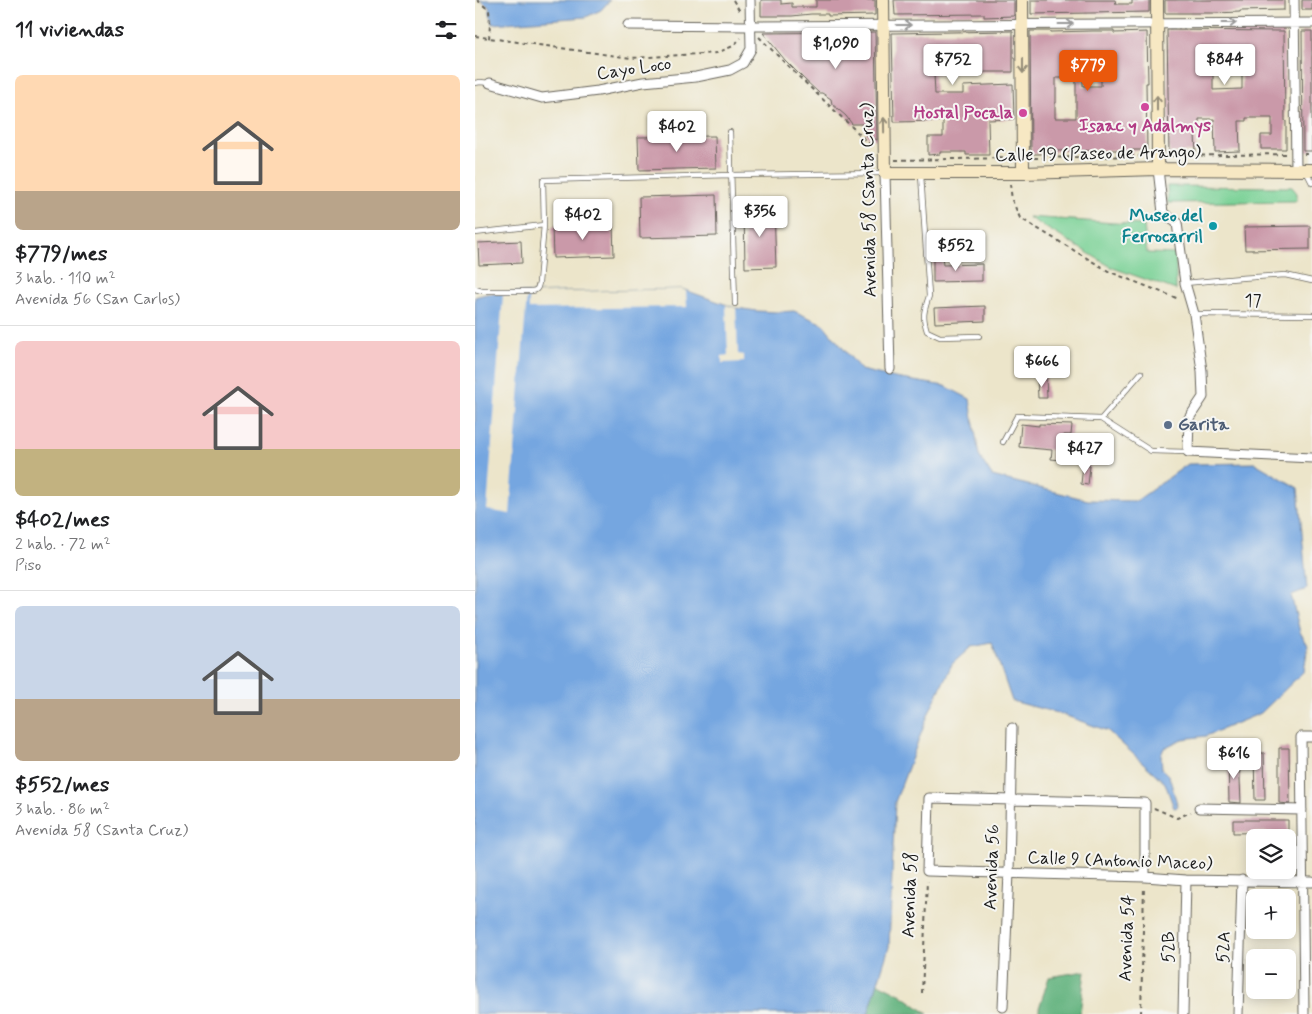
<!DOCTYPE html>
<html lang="es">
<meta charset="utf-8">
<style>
body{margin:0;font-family:Mynerve,sans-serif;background:#f2f2f2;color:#202124;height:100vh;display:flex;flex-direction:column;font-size:19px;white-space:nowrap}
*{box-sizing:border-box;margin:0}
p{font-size:16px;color:#757577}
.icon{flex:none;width:28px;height:28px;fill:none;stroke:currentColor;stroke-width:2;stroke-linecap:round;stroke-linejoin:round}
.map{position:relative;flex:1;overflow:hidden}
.panel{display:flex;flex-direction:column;background:#fff;width:475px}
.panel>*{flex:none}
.buttons{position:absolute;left:771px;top:829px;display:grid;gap:10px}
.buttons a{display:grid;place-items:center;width:50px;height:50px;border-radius:8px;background:#fff;box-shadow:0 2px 12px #0003;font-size:25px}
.price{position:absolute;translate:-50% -42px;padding:0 11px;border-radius:5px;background:#fff;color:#222;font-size:16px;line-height:32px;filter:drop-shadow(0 1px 2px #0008)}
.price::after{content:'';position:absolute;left:50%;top:30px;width:15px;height:11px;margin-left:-8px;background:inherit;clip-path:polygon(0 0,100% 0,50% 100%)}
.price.selected{background:#ea580c;color:#fff}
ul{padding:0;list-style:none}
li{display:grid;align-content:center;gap:10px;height:265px;padding:0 15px}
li+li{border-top:1px solid #e0e0e0}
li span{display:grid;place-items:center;height:155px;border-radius:8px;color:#555}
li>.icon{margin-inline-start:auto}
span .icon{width:90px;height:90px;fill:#fffc;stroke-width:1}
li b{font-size:21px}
h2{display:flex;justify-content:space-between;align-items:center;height:60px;padding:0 15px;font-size:21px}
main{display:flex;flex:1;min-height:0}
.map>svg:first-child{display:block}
.green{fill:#7ad196;stroke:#4b7659}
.forest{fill:#63b37f;stroke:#40684e}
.water{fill:#74a6e0;stroke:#48617e}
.pier{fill:#ece5ca}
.building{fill:#ca99a9;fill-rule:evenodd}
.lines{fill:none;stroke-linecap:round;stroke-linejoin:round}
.lane-casing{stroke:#656259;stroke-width:6}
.street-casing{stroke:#656259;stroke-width:11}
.secondary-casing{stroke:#656259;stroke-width:14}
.path{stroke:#656259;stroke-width:2;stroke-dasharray:4 4;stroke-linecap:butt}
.lane{stroke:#fff;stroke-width:4.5}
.street{stroke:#fff;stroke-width:9}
.secondary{stroke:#f7e8c3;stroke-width:12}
.oneway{stroke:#999}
.oneway2{stroke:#948c78}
.hotel-dot{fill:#d1479c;stroke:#f6f6f2;stroke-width:2}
.culture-dot{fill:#0f9aa8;stroke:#f6f6f2;stroke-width:2}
.service-dot{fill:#5c6f8a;stroke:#f6f6f2;stroke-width:2}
.labels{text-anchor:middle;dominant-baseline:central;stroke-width:4;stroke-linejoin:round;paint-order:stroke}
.street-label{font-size:18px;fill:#1c1c1c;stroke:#f6f6f2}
.hotel-label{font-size:18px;font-weight:bold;fill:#b23c85;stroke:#f6f6f2;text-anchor:end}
.culture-label{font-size:18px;font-weight:bold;fill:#0d838f;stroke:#f6f6f2;text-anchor:end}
.service-label{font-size:18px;font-weight:bold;fill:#4e5e75;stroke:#f6f6f2;text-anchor:start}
</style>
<main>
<section class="panel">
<h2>11 viviendas<svg class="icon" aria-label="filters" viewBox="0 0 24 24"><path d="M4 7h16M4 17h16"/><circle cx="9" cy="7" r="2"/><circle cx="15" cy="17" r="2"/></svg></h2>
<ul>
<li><span style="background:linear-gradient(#ffd9b3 75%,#b9a48a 0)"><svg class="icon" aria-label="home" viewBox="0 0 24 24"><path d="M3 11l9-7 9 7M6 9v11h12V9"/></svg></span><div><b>$779/mes</b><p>3 hab. · 110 m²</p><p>Avenida 56 (San Carlos)</p></div></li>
<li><span style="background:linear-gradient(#f6c9c9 70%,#c2b280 0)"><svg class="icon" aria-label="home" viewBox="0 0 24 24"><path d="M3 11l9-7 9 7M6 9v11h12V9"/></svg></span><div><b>$402/mes</b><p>2 hab. · 72 m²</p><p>Piso</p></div></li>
<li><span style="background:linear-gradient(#c9d6e8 60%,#b9a48a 0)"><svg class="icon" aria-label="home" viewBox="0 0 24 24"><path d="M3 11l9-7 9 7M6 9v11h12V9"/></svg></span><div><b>$552/mes</b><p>3 hab. · 86 m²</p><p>Avenida 58 (Santa Cruz)</p></div></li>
</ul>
</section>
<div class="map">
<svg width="837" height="1014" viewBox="0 0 837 1014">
<rect width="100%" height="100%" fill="#f6f6f2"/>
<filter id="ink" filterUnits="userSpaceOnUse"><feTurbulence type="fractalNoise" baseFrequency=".02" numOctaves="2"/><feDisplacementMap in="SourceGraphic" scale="10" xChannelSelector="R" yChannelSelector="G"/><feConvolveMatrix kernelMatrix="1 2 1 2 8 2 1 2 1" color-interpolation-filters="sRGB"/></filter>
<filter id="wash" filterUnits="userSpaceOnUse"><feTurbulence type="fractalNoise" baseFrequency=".0096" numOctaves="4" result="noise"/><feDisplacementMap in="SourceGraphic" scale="20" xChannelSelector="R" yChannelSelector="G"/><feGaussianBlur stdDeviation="1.12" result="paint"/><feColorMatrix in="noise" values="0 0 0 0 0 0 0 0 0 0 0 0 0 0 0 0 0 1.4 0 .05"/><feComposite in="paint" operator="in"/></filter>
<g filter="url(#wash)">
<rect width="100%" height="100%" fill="#ece5ca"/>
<path class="green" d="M692,186l125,1 5,6v8l-129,2z
M553,217l116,8 3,28 29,1v36l-63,-22z"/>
<path class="forest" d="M610,971l-5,43h-41v-6l10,-31z
M403,983l22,11 28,20h-60z"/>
<path class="water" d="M5,0h130l-9,10 -15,7 -94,7 -3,-17z
M207,289l54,19 21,3 20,1 17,-1 29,13 38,46 34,8 50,8 25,13 9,57 13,20 96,24 48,1 52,-37 67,-1 43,25 9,101 -16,6 9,37 8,13 -4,26 -43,42 -55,23 -24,3 -18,9 -3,7 1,14 7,7 9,31 -4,1 -9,-25 -57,-52 -47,-17 -49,-13 -20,-58 -21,4 -19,17 -22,46 -35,92 -6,145 -21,67h-393v-717l11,-3z"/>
<path class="pier" d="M207,289l4,2 1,16 -158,2v-16z
M52,294l-17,220 -23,-4 16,-215z
M251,305l10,3 2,46 6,1v7l-22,1v-7l6,-1z"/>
<g id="blocks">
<path class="building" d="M286,0h20v4l11,-1v4h24v-7h59v15l-47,1v-2h-17l-19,2h-31z
M419,0h120v16l-30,1v-3l-89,1z
M556,0h84l1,4h16v-4h17v12l-118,2z
M690,0h119v10l-44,1v1l-25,1h-50z
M827,0h10v10h-10z
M692,30l117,1 1,90h1v28h-25v-14h11v-17h-26v3h-7l1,30 -25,1 -1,-33h-15v6h-2v10h-2l1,17 -27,1zM751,63h16v26l-29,1v-22h13z
M538,31v41h-62v2h-17l1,20h28v-8l50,-2 1,35 -26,1 1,35h-23v-3h-26v2l-12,1v-18h15v-16l-49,1 -2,-89z
M555,31h20v1l43,-1h21v2l33,-1 1,51h-2l1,67h-15v5l-15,1v-6l-63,1v3h-23zM608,64h18v22h-18zM581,78h20v40h-21v-15h1z
M827,31h10v120h-9z
M400,32l2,108 -11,-4v-12h-14l-6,-8 -14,-12 -1,-5 -9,-6h-3l-15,-14 -19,-19 -22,-27z
M240,136l1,32 -77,2 -1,-33z
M241,195l1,41 -77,2 -1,-41z
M299,207l2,60 -31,1 -1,-60z
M138,224l1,32 -61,2 -1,-32z
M835,226v23l-65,1 -1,-23z
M46,241l1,22 -43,2 -1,-22z
M458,256h9l1,9 39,-1v17l-49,1z
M510,306v15l-50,2 -1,-15z
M562,377h9l1,21h-9z
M546,424l18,2v-2l33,1 -1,10h-7l-4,25 -9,-1 1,-9 -33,-3z
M608,465l7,1 -2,19 -7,-1z
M804,748h10l1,56 -11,-1z
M779,753h10l1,47h-10z
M753,756h11l2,47 -12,-1z
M758,820h55v12l-55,1z"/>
</g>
</g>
<g filter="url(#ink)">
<use href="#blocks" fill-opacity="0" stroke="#656259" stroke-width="1"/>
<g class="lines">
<g class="lane-casing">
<path id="lane" d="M0,83l5,-1 10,1
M255,132l5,172
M831,171l6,12
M446,175l8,121c-5,15 -7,20 -2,35l13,6 39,-1
M0,233l69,-8
M710,283l56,-5 44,-3 27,6
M0,289l7,2h49c6,0 7,-3 8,-8l5,-58 -1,-45 188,-5 152,-2
M719,314l118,1
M626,419l40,-46
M528,442l14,-26 84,3 50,32 37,1"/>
</g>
<g class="street-casing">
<path id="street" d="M819,0l2,170
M153,25l122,1 562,-3
M15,83l52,15 56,-7 45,-9 53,-5 34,-7 13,-7 8,-14 -1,-49
M683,169l5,44 14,10 8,60 9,31 8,57 1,26 -14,21 -1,34 124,6
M410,173l5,196
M724,808l103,2
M670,877v-74l-216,-5 -2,73 218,6 41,3 126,2
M528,1007l6,-134 3,-145
M708,1014l3,-134
M763,1014l4,-134
M829,1014l-3,-277h11"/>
</g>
<g class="secondary-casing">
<path id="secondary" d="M408,0l2,173h138l135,-4 154,1
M547,0l1,173
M682,0l1,169"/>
</g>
<path class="path" d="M2,0l12,10 1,14 -1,15
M258,0l8,13
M0,36l156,22 86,-5 16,-7 8,-8
M284,37l35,35 80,76
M829,154h8
M694,156l118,-2
M559,158l113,-2
M420,160l117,-2
M535,184l2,16 8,18 90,54 69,27
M679,808l23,10 14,-6
M447,993l5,-112
M666,1014l3,-128"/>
<use href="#lane" class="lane"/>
<use href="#street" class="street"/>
<use href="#secondary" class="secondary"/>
</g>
<defs><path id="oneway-shaft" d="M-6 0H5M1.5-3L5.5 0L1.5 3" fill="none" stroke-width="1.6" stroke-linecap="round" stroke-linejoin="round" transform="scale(1.25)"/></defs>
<g class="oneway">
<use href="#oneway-shaft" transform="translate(754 23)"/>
<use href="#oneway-shaft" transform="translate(591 24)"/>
<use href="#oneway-shaft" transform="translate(429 25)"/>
</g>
<g class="oneway2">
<use href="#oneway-shaft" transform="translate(548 66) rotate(90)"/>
<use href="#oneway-shaft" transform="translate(682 103) rotate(-90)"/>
<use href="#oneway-shaft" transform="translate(409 125) rotate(-91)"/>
</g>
</g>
<g class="hotel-dot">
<circle cx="670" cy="107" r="5"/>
<circle cx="548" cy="113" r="5"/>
</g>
<circle class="culture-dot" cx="738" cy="226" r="5"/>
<circle class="service-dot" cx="693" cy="425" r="5"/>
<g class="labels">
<g class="street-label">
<text transform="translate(159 69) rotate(-8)">Cayo Loco</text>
<text transform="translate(623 154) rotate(-1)">Calle 19 (Paseo de Arango)</text>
<text transform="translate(394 200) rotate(-91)">Avenida 58 (Santa Cruz)</text>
<text x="778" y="301">17</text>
<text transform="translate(645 861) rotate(2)">Calle 9 (Antonio Maceo)</text>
<text transform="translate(517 867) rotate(-88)">Avenida 56</text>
<text transform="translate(435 895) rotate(-88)">Avenida 58</text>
<text transform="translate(652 938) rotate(-88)">Avenida 54</text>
<text transform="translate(694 947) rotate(-89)">52B</text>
<text transform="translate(749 947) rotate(-88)">52A</text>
</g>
<g class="hotel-label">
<text x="538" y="113">Hostal Pocala</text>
<text x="670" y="126" text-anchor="middle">Isaac y Adalmys</text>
</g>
<g class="culture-label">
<text x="728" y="216">Museo del<tspan x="728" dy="21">Ferrocarril</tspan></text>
</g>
<g class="service-label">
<text x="703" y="425">Garita</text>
</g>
</g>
</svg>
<div class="buttons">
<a><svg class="icon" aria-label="layers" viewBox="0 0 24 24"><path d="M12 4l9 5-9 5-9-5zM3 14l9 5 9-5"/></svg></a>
<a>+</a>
<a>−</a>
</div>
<b class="price" style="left:361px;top:70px">$1,090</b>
<b class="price" style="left:478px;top:86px">$752</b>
<b class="price" style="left:750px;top:86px">$844</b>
<b class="price selected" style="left:613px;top:92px">$779</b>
<b class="price" style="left:202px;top:153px">$402</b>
<b class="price" style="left:285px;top:238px">$356</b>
<b class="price" style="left:108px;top:241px">$402</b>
<b class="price" style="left:481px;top:272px">$552</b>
<b class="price" style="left:567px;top:388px">$666</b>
<b class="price" style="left:610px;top:475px">$427</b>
<b class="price" style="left:759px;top:780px">$616</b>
</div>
</main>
